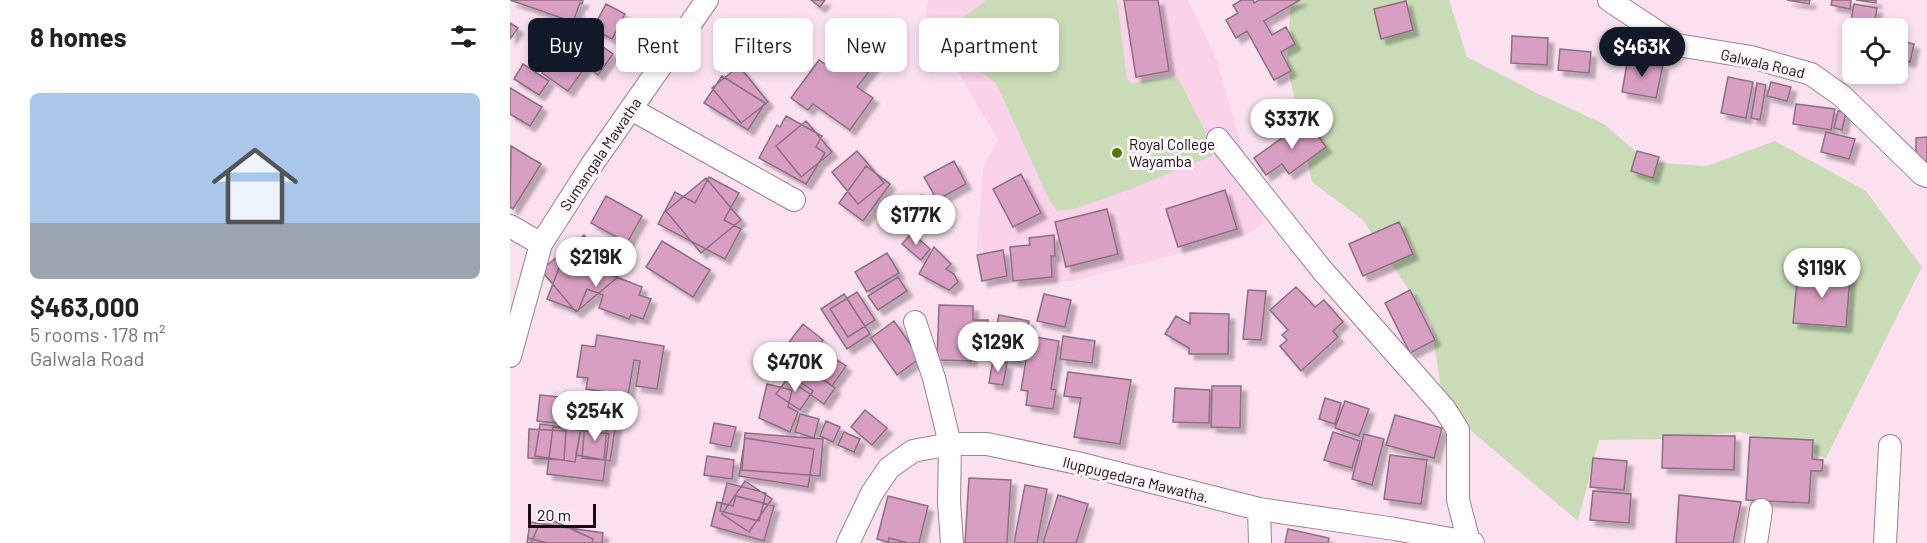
<!DOCTYPE html>
<meta charset="utf-8">
<style>
body{margin:0;font-family:Barlow,sans-serif;background:#f2f2f2;color:#202124;height:100vh;display:flex;flex-direction:column;font-size:22px;white-space:nowrap}
*{box-sizing:border-box;margin:0}
p{font-size:20px;color:#757577}
.icon{flex:none;width:33px;height:33px;fill:none;stroke:currentColor;stroke-width:2;stroke-linecap:round;stroke-linejoin:round}
.map{position:relative;flex:1;overflow:hidden}
.side{display:flex;flex-direction:column;background:#fff;width:510px}
.side>*{flex:none}
.top-card{position:absolute;left:18px;top:18px;width:570px;height:54px;display:flex;gap:12px}
.buttons{position:absolute;left:1332px;top:18px;display:grid;gap:12px}
.buttons a{display:grid;place-items:center;width:66px;height:66px;border-radius:9px;background:#fff;box-shadow:0 3px 9px #0003;font-size:30px}
.scale{position:absolute;left:18px;bottom:15px;width:68px;box-sizing:border-box;padding-left:6px;border:3px solid #190e15;border-top:0;font-size:16px;line-height:21px;white-space:nowrap;color:#190e15;-webkit-text-stroke:4px #fbf5f8;paint-order:stroke}
.price{position:absolute;translate:-50% -51px;padding:0 14px;border-radius:21px;background:#fff;color:#222;font-size:20px;line-height:39px;filter:drop-shadow(0 2px 3px #0008)}
.price::after{content:'';position:absolute;left:50%;top:36px;width:18px;height:14px;margin-left:-9px;background:inherit;clip-path:polygon(0 0,100% 0,50% 100%)}
.price.on{background:#111827;color:#fff}
ul{padding:0;list-style:none}
li{display:grid;align-content:center;gap:12px;height:318px;padding:0 30px}
li span{display:grid;place-items:center;height:186px;border-radius:9px;color:#555}
li>.icon{margin-inline-start:auto}
span .icon{width:108px;height:108px;fill:#fffc;stroke-width:1}
li b{font-size:26px}
h2{display:flex;justify-content:space-between;align-items:center;height:72px;padding:0 30px;font-size:26px}
.tag{padding:0 21px;border-radius:9px;background:#fff;box-shadow:0 3px 9px #0003;font-size:21px;line-height:54px}
.tag.on{background:#111827;color:#fff}
main{display:flex;flex:1;min-height:0}
.map>svg:first-child{display:block}
.built{fill:#fad2e9}
.green{fill:#c9dcb7}
.building{fill:#d99fc2;stroke:#8b6f7f;stroke-width:1.5;filter:url(#shadow)}
.lines{fill:none;stroke-linecap:round;stroke-linejoin:round}
.street-casing{stroke:#9d8091;stroke-width:24}
.street{stroke:#fff;stroke-width:22}
.poi-dot{fill:#507d00;stroke:#fbf5f8;stroke-width:2}
.labels{text-anchor:middle;dominant-baseline:central;stroke-width:6;stroke-linejoin:round;paint-order:stroke}
.street-label{font-size:15px;fill:#190e15;stroke:#fbf5f8}
.poi-label{font-size:15px;fill:#190e15;stroke:#fbf5f8;text-anchor:start}
</style>
<main>
<section class="side">
<h2>8 homes<svg class="icon" aria-label="filters" viewBox="0 0 24 24"><path d="M4 7h16M4 17h16"/><circle cx="9" cy="7" r="2"/><circle cx="15" cy="17" r="2"/></svg></h2>
<ul>
<li><span style="background:linear-gradient(#a9c7e8 70%,#9aa5b1 0)"><svg class="icon" aria-label="home" viewBox="0 0 24 24"><path d="M3 11l9-7 9 7M6 9v11h12V9"/></svg></span><div><b>$463,000</b><p>5 rooms · 178 m²</p><p>Galwala Road</p></div></li>
</ul>
</section>
<div class="map">
<svg width="1417" height="543" viewBox="0 0 1417 543">
<defs>
<filter id="shadow"><feDropShadow dx="5.5" dy="5.5" stdDeviation="1.5" flood-color="#0004"/></filter>
</defs>
<rect width="100%" height="100%" fill="#fbe1f0"/>
<path class="built" d="M418,0h260l29,61 47,163 -24,14 -168,43 -73,3 -22,-33 6,-85 15,-26 -72,-123z"/>
<path class="green" d="M476,0h131l10,79 4,4 38,-6 9,1 35,69 -1,9 -86,35 -52,18 -17,2 -8,-11 -52,-115 -17,-15 -15,-21 -5,-16 4,-16z
M781,0h158l18,57 74,38 63,29 44,38 58,4 69,-25 91,50 56,76 -96,191 -86,-26 -71,7 -70,1 -21,81 -134,-113 -13,-84 -68,-104 -51,-38 -25,-119z"/>
<path class="building" d="M0,0h73l-1,4 -2,-1 -7,19z
M301,0h14l-5,7z
M614,0h34l11,71 -33,6z
M732,0h11l1,3 5,-3h41l-36,21 8,14 14,-8 9,17 -14,8 10,19 -17,9 -27,-49 -11,7 -10,-18 12,-7 -5,-8z
M1277,0h23l-1,4z
M1322,0h19l-1,9 -19,-4z
M1346,0h20v3z
M896,1l7,29 -32,9 -7,-30z
M96,4l19,10 -13,25 -19,-10z
M1344,4l23,4 -3,17 -23,-4z
M0,23l8,5 -8,11z
M62,26l41,28 -15,21 -12,-9 -18,25 -26,-18z
M120,26l17,9 -9,17 -17,-9z
M1002,36l36,2 -1,27 -36,-2z
M1388,40l16,4 -4,18 -12,-3z
M334,45l30,20 -17,22 16,11 -23,32 -37,-26 -5,6 -17,-12 28,-38 10,7z
M1050,49l31,3 -2,21 -31,-3z
M1118,58l35,7 -7,33 -34,-6z
M13,64l26,17 -10,14 -25,-16z
M229,66l29,36 -27,21 -29,-35z
M212,76l43,27 -17,27 -44,-27z
M1218,77l25,5 -7,36 -25,-5z
M1261,82l20,5 -4,14 -20,-5z
M1247,83l9,2 -6,35 -9,-2z
M0,88l32,19 -12,19 -20,-12z
M1286,104l39,5 -4,21 -38,-6z
M1328,111l8,1 -4,18 -8,-2z
M276,116l36,20 -6,11 9,6 -19,31 -47,-26 18,-33 3,2z
M797,120l19,27 -37,27 -7,-10 -16,11 -12,-17z
M296,121l26,31 -31,25 -25,-31z
M1316,132l29,7 -6,20 -28,-7z
M1417,137v26h-11v-25z
M1,146l30,18 -28,45 -3,-2z
M347,151l27,32 -26,21 -26,-32z
M1127,151l22,6 -6,21 -22,-7z
M444,161l12,23 -29,16 -13,-23z
M356,166l24,18 -27,37 -24,-18z
M511,174l20,39 -28,14 -20,-38z
M199,177l30,16 -15,27 17,9 -16,30 -67,-35 17,-32 20,11z
M196,178l35,42 -40,33 -35,-42z
M715,190l12,39 -59,18 -12,-38z
M412,195l9,19 -19,8 -9,-18z
M96,196l36,20 -15,27 -36,-20z
M597,209l11,45 -52,13 -11,-45z
M889,222l14,32 -50,22 -14,-32z
M402,233l18,16 -9,11 -19,-16z
M74,235l34,42 -42,35 -35,-42z
M544,235l1,21h-4l1,21 -39,4 -3,-34 20,-2 -1,-7z
M152,241l48,29 -17,27 -47,-30z
M424,247l17,17 -5,5 8,5 4,8 -9,8 -30,-16z
M56,250l30,11 -3,7 49,19 -3,8 12,4 -8,20 -12,-4 -2,4 -30,-11 4,-13 -16,-6 -9,22 -31,-12z
M493,250l4,26 -25,5 -5,-26z
M377,253l12,20 -32,19 -12,-20z
M1288,271l52,4 -4,52 -53,-4z
M388,277l9,14 -29,19 -10,-14z
M786,287l19,20 9,-7 19,22 -10,9 5,6 -37,34 -21,-25 7,-6 -5,-5 6,-5 -18,-20z
M738,290l18,1 -5,49 -18,-1z
M900,290l25,50 -25,13 -25,-50z
M347,292l18,28 -27,17 -18,-28z
M334,294l26,40 -23,15 -26,-40z
M534,294l27,6 -6,27 -28,-6z
M429,305l34,1v14h15l-1,21 -15,-1 -1,21 -34,-1z
M680,313l39,1 -1,40h-39v-6l-24,-14 11,-18 14,8z
M489,315l30,6 -9,41 -30,-6z
M384,321l26,37 -23,17 -26,-37z
M293,324l20,16 -8,10 14,11 -8,11 -14,-11 -10,13 -21,-15z
M87,335l67,11 -7,43 -21,-3 4,-25 -6,-1 -6,35 -42,-6 2,-11 -11,-1 5,-32 13,2z
M520,336l29,5 -8,48 5,1 -3,19 -27,-4 2,-14 -7,-1z
M553,336l32,5 -3,22 -32,-4z
M306,346l30,20 -14,20 -29,-20z
M483,360l14,3 -4,22 -14,-2z
M298,368l27,20 -11,16 -27,-19z
M558,372l63,8 -11,64 -46,-7 7,-39 -17,-2z
M280,375l23,16 -13,19 -24,-16z
M257,384l25,6 -4,17 10,5 -8,20 -31,-14z
M702,386h29l-1,42 -29,-1z
M665,388l35,2 -1,33 -36,-1z
M30,395l40,4 -2,15 -19,-2 -2,11 -20,-2z
M815,398l16,5 -6,21 -16,-5z
M835,401l24,8 -10,27 -24,-8z
M355,410l22,18 -15,17 -21,-18z
M74,412l33,5 -7,44 -34,-6z
M290,414l19,5 -5,19 -19,-6z
M885,415l47,13 -8,30 -48,-13z
M316,421l14,6 -7,15 -13,-6z
M75,423l22,2 -3,35 -22,-2z
M204,423l22,4 -5,20 -21,-4z
M30,424l41,6 -6,32 -40,-6z
M43,427l56,7 -6,47 -56,-7z
M19,429l37,2 -2,29 -36,-2z
M334,432l16,7 -6,13 -16,-7z
M823,432l27,9 -8,27 -28,-8z
M235,433l78,6 -3,37 -78,-6z
M854,434l20,5 -12,46 -20,-6z
M1153,435l72,1 -1,34 -72,-2z
M1240,437l63,3 -1,19 11,1 -1,11h-11l-2,32 -63,-3z
M235,438l69,11 -6,38 -69,-11z
M880,455l37,5 -6,44 -37,-5z
M197,456l27,4 -2,19 -28,-4z
M1083,458l34,3 -3,29 -34,-3z
M459,478l42,2 -4,63h-42z
M235,481l27,18 -23,33 -27,-18z
M217,483l39,10 -7,28 -39,-10z
M515,485l22,4 -10,54h-23z
M1083,491l38,3 -2,29 -39,-3z
M548,495l30,9 -12,39h-33z
M1169,495l62,7 -8,41h-57z
M226,496l38,10 -10,35 -53,-15 6,-24 16,4z
M378,496l40,10 -9,37h-28l-14,-4z
M33,516l50,23 -1,4h-61z
M20,522l73,11 -1,10h-75z
M778,529l41,9 -1,5h-43z
M18,538l19,5h-20z
M379,538l19,5h-20z"/>
<g class="lines">
<g class="street-casing">
<path id="street" d="M1099,0l68,45 74,12 60,17 31,22 80,78 5,2
M121,109l163,91
M708,139l104,131 122,138 14,22v70l11,42
M0,226l31,18
M405,322l19,56 16,66 -1,58 3,41
M0,356l31,-112 52,-81 114,-163
M749,509l1,34
M338,543l24,-50 17,-25 24,-17 37,-7h37l90,19 182,46 136,20 78,14
M1246,543l5,-33
M1375,543l5,-97"/>
</g>
<use href="#street" class="street"/>
</g>
<circle class="poi-dot" cx="607" cy="153" r="6"/>
<g class="labels">
<g class="street-label">
<text transform="translate(1253 63) rotate(13)">Galwala Road</text>
<text transform="translate(90 154) rotate(-56)">Sumangala Mawatha</text>
<text transform="translate(626 479) rotate(14)">Iluppugedara Mawatha.</text>
</g>
<g class="poi-label">
<text x="619" y="144">Royal College<tspan x="619" dy="17">Wayamba</tspan></text>
</g>
</g>
</svg>
<div class="buttons">
<a><svg class="icon" aria-label="locate" viewBox="0 0 24 24"><circle cx="12" cy="12" r="6"/><path d="M12 2v4M12 18v4M2 12h4M18 12h4"/></svg></a>
</div>
<div class="scale">20 m</div>
<b class="price on" style="left:1132px;top:78px">$463K</b>
<b class="price" style="left:782px;top:150px">$337K</b>
<b class="price" style="left:406px;top:246px">$177K</b>
<b class="price" style="left:86px;top:288px">$219K</b>
<b class="price" style="left:1312px;top:299px">$119K</b>
<b class="price" style="left:488px;top:373px">$129K</b>
<b class="price" style="left:285px;top:393px">$470K</b>
<b class="price" style="left:85px;top:442px">$254K</b>
<div class="top-card">
<a class="tag on">Buy</a>
<a class="tag">Rent</a>
<a class="tag">Filters</a>
<a class="tag">New</a>
<a class="tag">Apartment</a>
</div>
</div>
</main>
